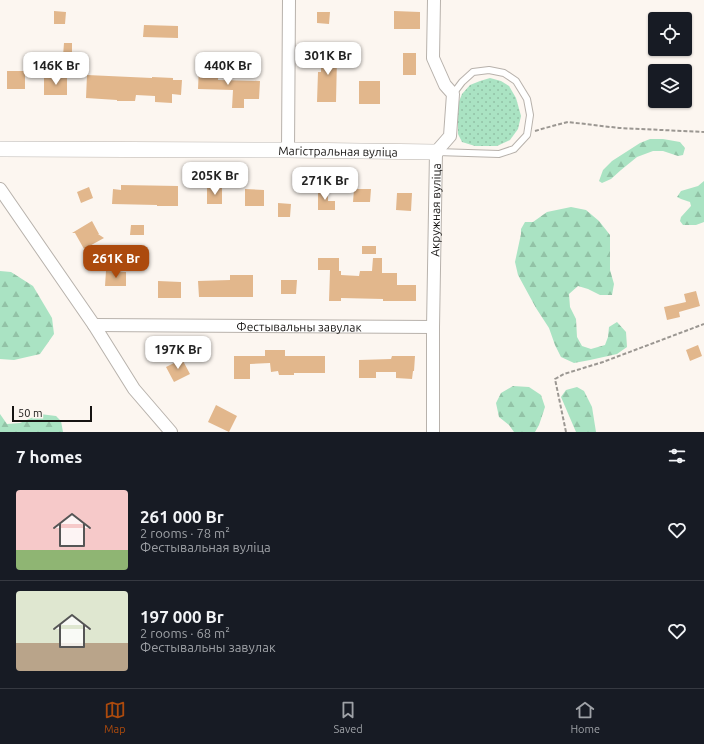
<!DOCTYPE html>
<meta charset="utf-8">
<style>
body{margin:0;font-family:Ubuntu,sans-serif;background:#242831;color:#f1f3f6;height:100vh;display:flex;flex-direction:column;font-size:15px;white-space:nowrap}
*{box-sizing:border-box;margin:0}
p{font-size:13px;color:#9ea1a6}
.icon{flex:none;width:22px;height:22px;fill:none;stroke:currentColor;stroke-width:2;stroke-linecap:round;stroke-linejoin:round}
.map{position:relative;height:432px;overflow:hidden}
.drawer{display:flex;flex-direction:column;background:#171b24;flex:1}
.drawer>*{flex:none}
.tools{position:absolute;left:648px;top:12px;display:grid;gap:8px}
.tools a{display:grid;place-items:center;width:44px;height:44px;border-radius:4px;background:#171b24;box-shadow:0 1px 3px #0004;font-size:20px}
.scale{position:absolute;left:12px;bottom:10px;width:80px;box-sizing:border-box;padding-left:4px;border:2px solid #161412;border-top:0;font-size:11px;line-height:14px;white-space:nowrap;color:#161412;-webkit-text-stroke:3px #fcf6f0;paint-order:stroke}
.price{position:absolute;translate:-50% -34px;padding:0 9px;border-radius:8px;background:#fff;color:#222;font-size:13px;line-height:26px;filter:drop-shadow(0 1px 2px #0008)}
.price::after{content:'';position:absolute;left:50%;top:24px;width:12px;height:9px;margin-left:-6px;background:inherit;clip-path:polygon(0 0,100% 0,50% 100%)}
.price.current{background:#ac4a0d;color:#fff}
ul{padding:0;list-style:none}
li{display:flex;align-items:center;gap:12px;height:100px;padding:0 16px}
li+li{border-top:1px solid #363941}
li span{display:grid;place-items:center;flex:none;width:112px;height:80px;border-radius:4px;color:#555}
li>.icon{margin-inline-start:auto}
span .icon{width:48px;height:48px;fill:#fffc;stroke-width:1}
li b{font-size:17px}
h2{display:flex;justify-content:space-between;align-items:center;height:48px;padding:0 16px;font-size:17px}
.tab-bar{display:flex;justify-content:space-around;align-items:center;height:56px;border-top:1px solid #363941;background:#171b24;font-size:11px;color:#9ea1a6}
.tab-bar a{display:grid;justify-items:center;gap:2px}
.tab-bar .current{color:#ac4a0d}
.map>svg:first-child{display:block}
.grass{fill:url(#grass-dots)}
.forest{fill:url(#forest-firs)}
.building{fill:#e2b78c}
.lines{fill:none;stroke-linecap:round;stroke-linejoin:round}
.service-casing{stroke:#b8b2ac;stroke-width:8}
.minor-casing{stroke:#b8b2ac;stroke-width:14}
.tertiary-casing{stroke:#b8b2ac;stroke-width:16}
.path{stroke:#9b9792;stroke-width:2;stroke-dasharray:4 2;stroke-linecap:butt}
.service{stroke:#fff;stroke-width:6}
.minor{stroke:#fff;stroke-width:12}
.tertiary{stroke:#fff;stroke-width:15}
.labels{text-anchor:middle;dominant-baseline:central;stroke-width:3;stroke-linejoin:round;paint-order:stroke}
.street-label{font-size:12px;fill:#161412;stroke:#fcf6f0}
</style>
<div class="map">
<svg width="704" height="432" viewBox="0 0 704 432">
<defs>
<pattern id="grass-dots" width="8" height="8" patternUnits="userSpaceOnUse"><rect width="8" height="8" fill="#aae3c3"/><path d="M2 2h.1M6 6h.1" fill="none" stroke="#92c2a6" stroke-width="1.8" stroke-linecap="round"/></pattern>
<pattern id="forest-firs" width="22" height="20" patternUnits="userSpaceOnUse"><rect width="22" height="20" fill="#aae3c3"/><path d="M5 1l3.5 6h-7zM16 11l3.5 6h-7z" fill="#92c2a6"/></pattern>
</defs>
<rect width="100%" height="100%" fill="#fcf6f0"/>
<path class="grass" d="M490,78l11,3 8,5 7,12 5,18 -3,13 -8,11 -13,6h-22l-13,-4 -4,-8v-30l4,-10 8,-9 10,-4z"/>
<path class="forest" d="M650,139h13l17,3 5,6 -2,7 -5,1 -15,-5h-10l-16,6 -16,13 -10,9 -9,4 -3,-2 4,-11 9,-9 28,-18z
M704,181v41l-8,3h-13l-3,-4 1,-4 10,-11 -1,-4 -9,-3 -4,-2 4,-6 17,-5z
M571,207l15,3 13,11 11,14v35l4,14 -2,11h-12l-12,-6 -10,-3 -9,8 1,13 6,12 1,18 5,9 9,3 14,-4 3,-8 1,-10 8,-5 9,10 1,15 -10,7 -27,6 -16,3 -13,-6 -6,-12 -6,-17 -13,-20 -18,-33 -3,-13 6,-28v-5l4,-7h8l14,-10z
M0,271l11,1 22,14 19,32 2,16 -14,20 -26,6 -14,-1z
M513,386l16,1 12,8 4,12 -6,18 -4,7h-21l-5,-7 -10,-8 -3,-14 5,-10z
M577,387l7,4 8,16 4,25h-20l-15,-35 5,-7z
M0,414l7,10 13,-1 20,-9 16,2 5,5 2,11h-63z"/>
<path class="building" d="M54,11l12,1 -1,12h-11z
M394,11l26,1v17h-26z
M317,12h13l-1,12 -12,-1z
M144,25l34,1v12l-35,-1z
M64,43h8v13h-9z
M321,49h17v9h-1l-1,44h-19l1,-30h3z
M403,53h13v22h-13z
M199,66h20l-1,14 42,1 -1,18h-15v9h-12l1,-18 -35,-1z
M7,71h18v18h-18z
M87,75l65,3v-1l21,1v2h9l-1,15 -9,-1v9l-17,-1v-6l-19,-1 -1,6h-18v-1l-31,-2z
M44,78h23v17h-23z
M359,81h21v23h-21z
M121,185l57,1v20h-21v-1l-45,-1 1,-15 8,1z
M89,187l4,11 -12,5 -4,-11z
M222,187v17h-15v-16z
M245,189l19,1v16h-19z
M354,189h17l-1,13h-17z
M318,190h10v11h7v9h-17z
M397,193h15l-1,18 -15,-1z
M278,203l13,1 -1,13h-12z
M92,221l7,13h-1l6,4 -20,11 -9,-16h-3z
M131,225h13v10h-14z
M362,246h14v8h-14z
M318,258h21v13h2v4l18,1 1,-5h12l1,-13h9v15h15v12h19v16h-33v-2l-42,-1v3h-12l1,-31h-12z
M106,271l20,1v14h-21z
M230,275h23v22h-54l-1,-16 32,-1z
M281,280h16l-1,14h-15z
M158,281l23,1v16h-23z
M696,291l4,15 -21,6 1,5 -13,3 -3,-13 22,-5 -2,-8z
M698,345l4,11 -12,5 -4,-11z
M265,350h20v6h40v17h-31v2h-15l-1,-4 -7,1 -1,-9 -20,1v15h-16v-23h31z
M392,356h23l-1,15h-1l-1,8 -16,-1v-6h-20v6h-17v-18l32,-1z
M182,359l8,15 -16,8 -8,-15z
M216,405l21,11 -8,16 -21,-10z"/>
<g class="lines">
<g class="service-casing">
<path id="service" d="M437,152l62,2 15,-5 13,-14 3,-20 -3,-16 -11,-18 -12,-8 -15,-3 -16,2 -11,10 -9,12"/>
</g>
<g class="minor-casing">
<g id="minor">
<path d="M288,150l1,-150"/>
<path d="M0,189l94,136 40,64 37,43"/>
<path id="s1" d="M94,325l339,2"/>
<path id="s2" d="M433,432v-105l3,-175 14,-16 3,-42 -8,-9 -12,-27 1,-58"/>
</g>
</g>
<g class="tertiary-casing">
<g id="tertiary">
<path id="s3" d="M0,149l288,1 148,2"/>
</g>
</g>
<path class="path" d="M535,131l10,-3 23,-6 51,6 85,4
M566,432l-11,-53 9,-5 39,-12 101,-38"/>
<use href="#service" class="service"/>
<use href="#minor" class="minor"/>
<use href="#tertiary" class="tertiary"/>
</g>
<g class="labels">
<g class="street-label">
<text stroke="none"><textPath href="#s3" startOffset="338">Магістральная вуліца</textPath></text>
<text stroke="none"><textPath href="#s2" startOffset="222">Акружная вуліца</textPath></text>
<text stroke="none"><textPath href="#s1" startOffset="205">Фестывальны завулак</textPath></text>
</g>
</g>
</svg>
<div class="tools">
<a><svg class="icon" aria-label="locate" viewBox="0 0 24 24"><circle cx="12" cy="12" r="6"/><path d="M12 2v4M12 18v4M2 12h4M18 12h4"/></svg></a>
<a><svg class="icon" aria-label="layers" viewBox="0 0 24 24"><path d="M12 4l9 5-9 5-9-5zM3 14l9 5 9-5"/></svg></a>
</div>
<div class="scale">50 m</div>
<b class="price" style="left:328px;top:76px">301K Br</b>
<b class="price" style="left:56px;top:86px">146K Br</b>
<b class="price" style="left:228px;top:86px">440K Br</b>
<b class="price" style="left:215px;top:196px">205K Br</b>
<b class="price" style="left:325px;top:201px">271K Br</b>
<b class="price current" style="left:116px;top:279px">261K Br</b>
<b class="price" style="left:178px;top:370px">197K Br</b>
</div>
<section class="drawer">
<h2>7 homes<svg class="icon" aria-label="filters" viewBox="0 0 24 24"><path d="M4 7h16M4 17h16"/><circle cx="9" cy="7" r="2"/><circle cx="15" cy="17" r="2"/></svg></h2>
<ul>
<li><span style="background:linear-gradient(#f6c9c9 75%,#8fb573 0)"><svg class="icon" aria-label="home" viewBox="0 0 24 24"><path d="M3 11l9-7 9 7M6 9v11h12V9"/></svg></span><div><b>261 000 Br</b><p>2 rooms · 78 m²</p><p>Фестывальная вуліца</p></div><svg class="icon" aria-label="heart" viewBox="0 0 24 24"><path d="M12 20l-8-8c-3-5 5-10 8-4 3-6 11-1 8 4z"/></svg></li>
<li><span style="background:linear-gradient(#dfe7d0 65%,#b9a48a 0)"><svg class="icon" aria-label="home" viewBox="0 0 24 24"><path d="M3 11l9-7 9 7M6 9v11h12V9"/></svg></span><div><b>197 000 Br</b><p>2 rooms · 68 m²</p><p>Фестывальны завулак</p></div><svg class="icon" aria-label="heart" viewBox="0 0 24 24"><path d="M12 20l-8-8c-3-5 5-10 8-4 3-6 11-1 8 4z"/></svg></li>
</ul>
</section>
<nav class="tab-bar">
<a class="current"><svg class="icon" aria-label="map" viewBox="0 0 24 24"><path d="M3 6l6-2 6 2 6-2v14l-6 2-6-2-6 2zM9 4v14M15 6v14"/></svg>Map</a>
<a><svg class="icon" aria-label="saved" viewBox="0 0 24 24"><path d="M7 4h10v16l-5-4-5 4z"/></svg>Saved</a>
<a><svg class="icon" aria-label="home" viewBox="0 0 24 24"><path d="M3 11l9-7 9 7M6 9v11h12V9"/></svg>Home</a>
</nav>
